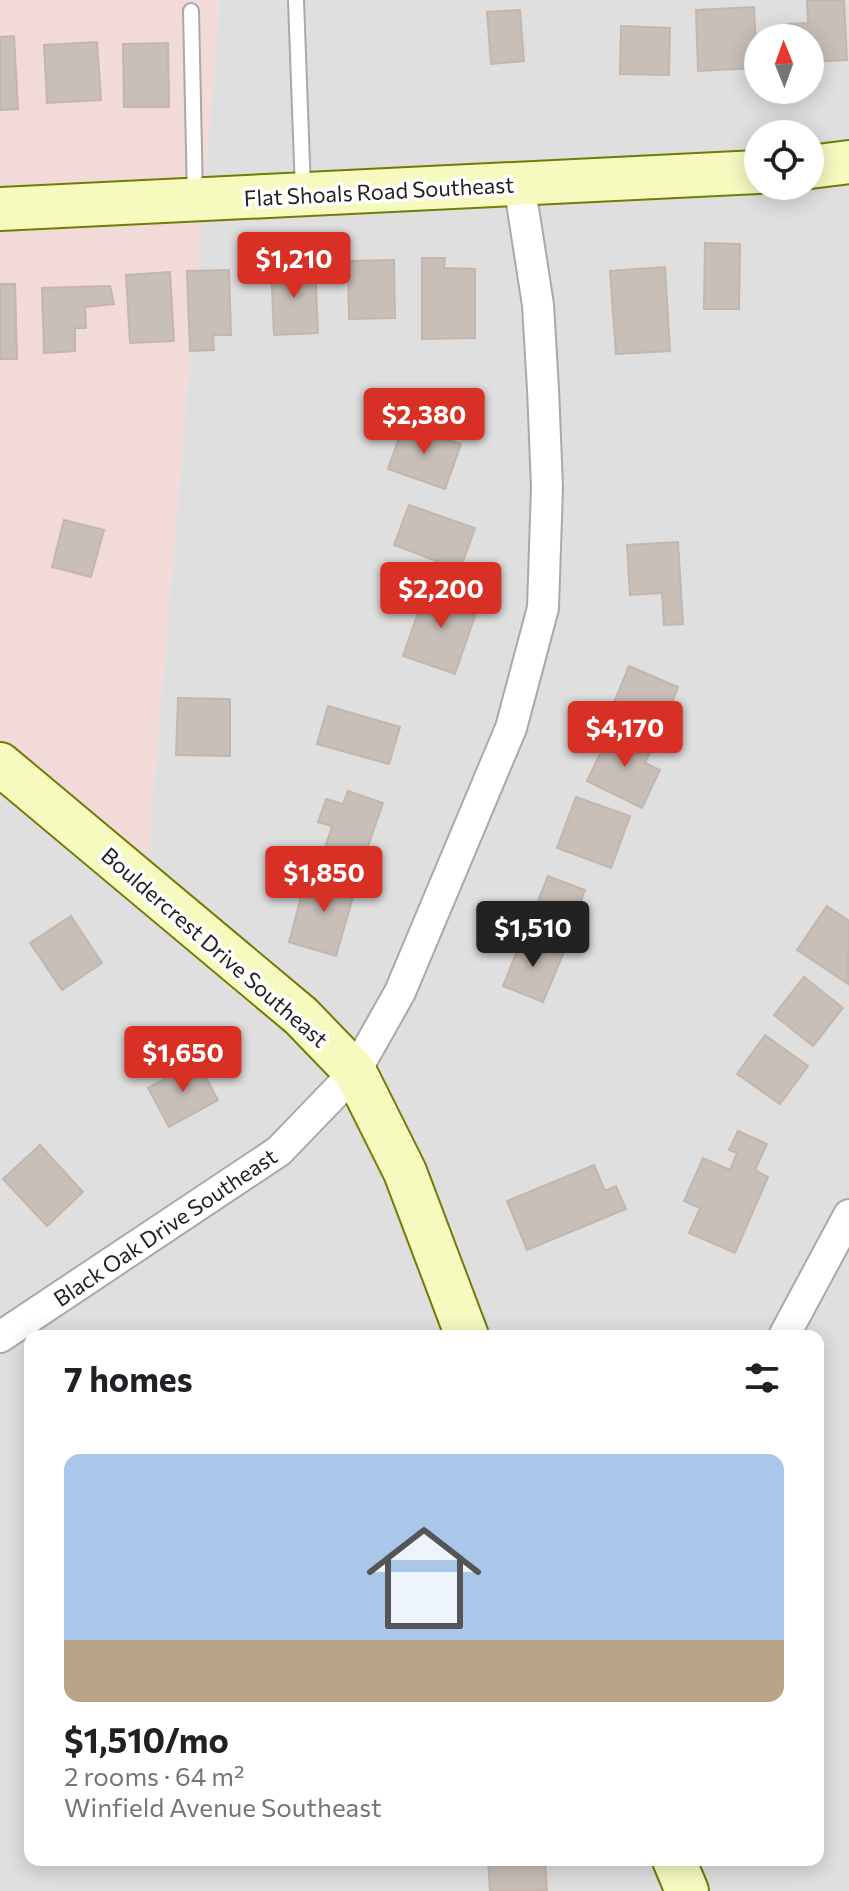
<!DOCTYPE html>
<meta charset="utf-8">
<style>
body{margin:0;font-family:Commissioner,sans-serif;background:#f2f2f2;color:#202124;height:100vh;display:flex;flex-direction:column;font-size:30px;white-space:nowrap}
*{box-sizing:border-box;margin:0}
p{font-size:26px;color:#757577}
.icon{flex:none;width:44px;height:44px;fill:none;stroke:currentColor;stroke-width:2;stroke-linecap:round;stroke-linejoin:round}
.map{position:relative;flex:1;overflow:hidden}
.side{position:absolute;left:24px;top:1330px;width:800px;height:536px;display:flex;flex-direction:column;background:#fff;border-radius:16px;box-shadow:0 4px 20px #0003}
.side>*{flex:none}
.needle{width:52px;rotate:359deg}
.buttons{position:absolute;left:744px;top:24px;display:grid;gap:16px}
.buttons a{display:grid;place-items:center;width:80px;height:80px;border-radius:50%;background:#fff;box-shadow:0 4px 20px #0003;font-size:40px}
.price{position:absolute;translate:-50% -68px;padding:0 18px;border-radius:8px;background:#d93025;color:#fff;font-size:26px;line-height:52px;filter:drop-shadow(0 2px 4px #0008)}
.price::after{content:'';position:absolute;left:50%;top:48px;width:24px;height:18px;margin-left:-12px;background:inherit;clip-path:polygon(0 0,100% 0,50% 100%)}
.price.on{background:#222;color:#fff}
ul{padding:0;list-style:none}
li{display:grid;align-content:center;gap:16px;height:424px;padding:0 40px}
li+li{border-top:2px solid #e0e0e0}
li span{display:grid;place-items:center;height:248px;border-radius:16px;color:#555}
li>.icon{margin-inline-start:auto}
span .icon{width:144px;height:144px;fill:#fffc;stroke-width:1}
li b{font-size:34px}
h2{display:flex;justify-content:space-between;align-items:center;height:96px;padding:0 40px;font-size:34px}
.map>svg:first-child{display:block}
.residential{fill:#e0dfdf;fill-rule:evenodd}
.commercial{fill:#f2dad9}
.building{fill:#c7bfb8;stroke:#c4b6ab;stroke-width:2}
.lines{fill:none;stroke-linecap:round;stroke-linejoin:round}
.lane-casing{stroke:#a9a9a9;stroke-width:18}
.street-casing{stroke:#a9a9a9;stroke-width:34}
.secondary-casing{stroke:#707d05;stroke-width:46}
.lane{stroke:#fff;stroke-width:14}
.street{stroke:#fff;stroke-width:30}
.secondary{stroke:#f7fabf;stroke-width:42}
.labels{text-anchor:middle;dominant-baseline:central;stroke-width:7;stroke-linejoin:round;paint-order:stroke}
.street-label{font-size:22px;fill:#222;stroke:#fff}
</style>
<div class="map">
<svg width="849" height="1891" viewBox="0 0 849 1891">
<rect width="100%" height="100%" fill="#f2efe9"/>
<path class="residential" d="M220,0h629v1891h-849v-1152l148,118zM758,38h52v52h-52zM758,134h52v52h-52zM30,1336h788v524h-788z"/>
<path class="commercial" d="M0,0h220l-72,858 -148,-119z"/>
<path class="building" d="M807,0h37l3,60 -37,2v-24h-22v-14l20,-1z
M754,7l3,61 -59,3 -2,-61z
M520,10l4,51 -33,3 -4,-52z
M621,26l49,2 -1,47 -49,-1z
M14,36l4,73 -18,1v-73z
M97,42l4,58 -54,3 -3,-58z
M168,43l1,64h-45l-1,-63z
M705,243l35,1 -1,65h-35z
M422,258h23l-1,10 31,1v69l-53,1z
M394,260l1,58 -46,1 -1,-58z
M315,264l3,69 -44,2 -3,-69z
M665,267l5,84 -54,3 -6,-83z
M229,270l2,65h-18l1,15 -24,1 -3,-80z
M170,272l4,69 -44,2 -4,-68z
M0,284h15l2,75h-17z
M110,286l4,18 -29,3 1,21h-11v23l-31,2 -2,-65z
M404,424l57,20 -16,45 -57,-20z
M409,505l66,23 -15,42 -66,-25z
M64,520l40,10 -13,47 -39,-10z
M678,542l5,82 -19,1 -2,-32 -32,2 -3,-50z
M427,587l52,17 -24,70 -52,-18z
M629,666l49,21 -20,50 -50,-20z
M178,698l52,1v57l-54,-1z
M328,706l72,21 -11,37 -72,-20z
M612,729l40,19 -7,15 15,7 -18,38 -55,-27z
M348,791l35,12 -21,61 -38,-13 8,-25 -14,-4 8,-23 17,5z
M576,797l54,19 -19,52 -54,-20z
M317,872l40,11 -21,73 -47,-14 13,-49 9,3z
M548,876l37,14 -12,33 -38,-15z
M827,906l22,15 -1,63 -51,-34z
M71,916l31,47 -40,27 -32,-47z
M523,936l41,16 -21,50 -40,-16z
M804,977l39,31 -30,38 -39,-31z
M765,1035l43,31 -28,38 -43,-30z
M197,1061l21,39 -49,27 -21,-39z
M738,1131l29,13 -12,26 13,7 -33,76 -46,-20 11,-25 -16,-7 19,-43 27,12 7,-17 -8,-3z
M40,1145l43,47 -36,34 -44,-47z
M594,1165l11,26 11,-5 10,23 -99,41 -20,-49z
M488,1860h57l2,30 -57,1z"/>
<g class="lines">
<g class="lane-casing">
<path id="lane" d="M296,0l7,191
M191,11l4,186"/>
</g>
<g class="street-casing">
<path id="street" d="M784,1336l65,-121
M0,1337l279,-186 76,-79 45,-80 111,-264 32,-120 4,-121 -4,-98 -5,-84 -19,-122"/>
</g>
<g class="secondary-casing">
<path id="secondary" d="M810,167l39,-5
M0,209l758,-37
M0,764l301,252 54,56 50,100 62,164
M674,1860l13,31"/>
</g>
<use href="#lane" class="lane"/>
<use href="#street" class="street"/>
<use href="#secondary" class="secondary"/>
</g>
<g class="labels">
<g class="street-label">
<text transform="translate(379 191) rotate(-3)">Flat Shoals Road Southeast</text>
<text transform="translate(215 947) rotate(41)">Bouldercrest Drive Southeast</text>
<text transform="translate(165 1227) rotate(-34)">Black Oak Drive Southeast</text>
</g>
</g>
</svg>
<div class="buttons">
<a><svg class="needle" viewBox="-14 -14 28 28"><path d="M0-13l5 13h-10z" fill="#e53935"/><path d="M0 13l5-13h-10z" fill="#757577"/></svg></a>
<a><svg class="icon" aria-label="locate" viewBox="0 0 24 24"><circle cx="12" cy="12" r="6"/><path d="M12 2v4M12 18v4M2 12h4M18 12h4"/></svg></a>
</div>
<b class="price" style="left:294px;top:300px">$1,210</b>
<b class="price" style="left:424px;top:456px">$2,380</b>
<b class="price" style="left:441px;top:630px">$2,200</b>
<b class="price" style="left:625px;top:769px">$4,170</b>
<b class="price" style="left:324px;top:914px">$1,850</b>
<b class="price on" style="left:533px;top:969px">$1,510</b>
<b class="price" style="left:183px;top:1094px">$1,650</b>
<section class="side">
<h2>7 homes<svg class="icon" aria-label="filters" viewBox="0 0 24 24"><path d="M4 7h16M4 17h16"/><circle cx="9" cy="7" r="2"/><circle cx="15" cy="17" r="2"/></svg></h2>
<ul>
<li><span style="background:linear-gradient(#a9c7e8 75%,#b9a48a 0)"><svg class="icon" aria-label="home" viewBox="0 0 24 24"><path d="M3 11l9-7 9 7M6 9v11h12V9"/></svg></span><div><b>$1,510/mo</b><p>2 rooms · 64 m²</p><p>Winfield Avenue Southeast</p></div></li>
</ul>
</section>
</div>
